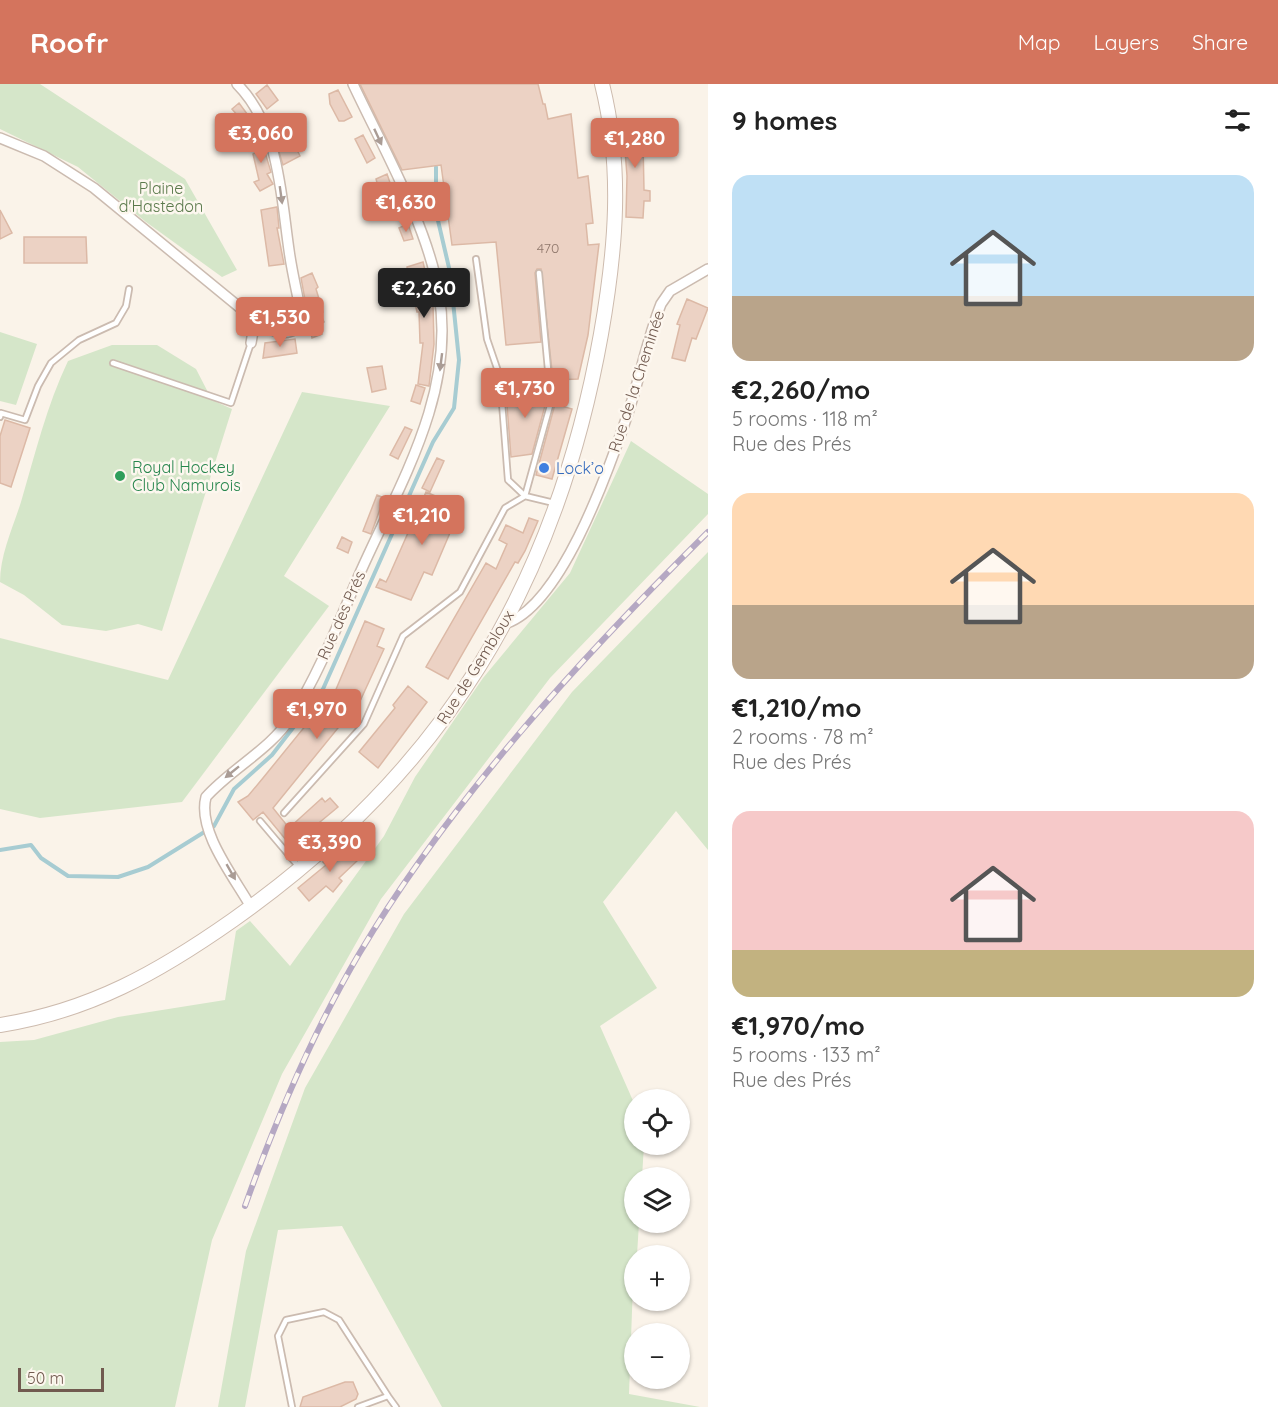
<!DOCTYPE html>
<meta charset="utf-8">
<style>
body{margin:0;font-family:Quicksand,sans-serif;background:#f2f2f2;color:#222;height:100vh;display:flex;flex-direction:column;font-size:22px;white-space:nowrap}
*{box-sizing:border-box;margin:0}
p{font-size:20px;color:#767676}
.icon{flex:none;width:33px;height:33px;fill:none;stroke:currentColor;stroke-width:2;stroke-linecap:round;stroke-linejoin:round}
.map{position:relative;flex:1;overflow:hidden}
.panel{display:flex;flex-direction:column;background:#fff;width:570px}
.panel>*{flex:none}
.fabs{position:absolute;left:624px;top:1005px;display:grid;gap:12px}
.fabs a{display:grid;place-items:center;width:66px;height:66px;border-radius:50%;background:#fff;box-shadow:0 2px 4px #0004;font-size:30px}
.scale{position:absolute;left:18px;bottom:15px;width:86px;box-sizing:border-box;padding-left:6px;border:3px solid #715a4f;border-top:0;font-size:16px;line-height:21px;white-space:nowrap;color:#715a4f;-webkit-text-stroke:4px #fdf7ef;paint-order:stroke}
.price{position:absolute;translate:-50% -51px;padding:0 14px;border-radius:6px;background:#d4745d;color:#fff;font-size:20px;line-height:39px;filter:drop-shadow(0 2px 3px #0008)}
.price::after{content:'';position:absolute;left:50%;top:36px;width:18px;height:14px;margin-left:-9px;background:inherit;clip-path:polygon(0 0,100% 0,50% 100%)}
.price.on{background:#222;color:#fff}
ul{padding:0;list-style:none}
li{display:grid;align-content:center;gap:12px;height:318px;padding:0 24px}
li span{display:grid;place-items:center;height:186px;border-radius:18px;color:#555}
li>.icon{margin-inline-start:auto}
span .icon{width:108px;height:108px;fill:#fffc;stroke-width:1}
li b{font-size:26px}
h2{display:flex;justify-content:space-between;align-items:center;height:72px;padding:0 24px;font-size:26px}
header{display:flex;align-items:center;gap:36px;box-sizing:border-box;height:84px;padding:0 30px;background:#d4745d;color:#fff}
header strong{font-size:28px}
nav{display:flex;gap:33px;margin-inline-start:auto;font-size:21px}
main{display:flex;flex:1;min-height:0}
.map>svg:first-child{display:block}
.green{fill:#d5e6c9}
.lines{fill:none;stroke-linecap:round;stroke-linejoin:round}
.stream{stroke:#a7ccd2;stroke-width:4}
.building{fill:#ecd2c4;stroke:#dcb9a6;stroke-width:1.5}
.lane-casing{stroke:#cbbbb0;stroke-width:8}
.street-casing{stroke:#cbbbb0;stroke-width:12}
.secondary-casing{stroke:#cdbbae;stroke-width:16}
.lane{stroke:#fff;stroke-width:4.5}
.street{stroke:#fff;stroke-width:9}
.secondary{stroke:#fff;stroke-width:14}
.rail-casing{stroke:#b5a8c3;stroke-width:6}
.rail{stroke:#fdf7ef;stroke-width:4;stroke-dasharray:11;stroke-linecap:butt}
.oneway{fill:#aa9c95}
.shop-dot{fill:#3f7fe0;stroke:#fdf7ef;stroke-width:2}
.leisure-dot{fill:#2e9e5b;stroke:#fdf7ef;stroke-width:2}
.labels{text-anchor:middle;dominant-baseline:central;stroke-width:5;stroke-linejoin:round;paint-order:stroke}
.number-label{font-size:14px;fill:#90786c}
.park-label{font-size:16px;fill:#5b7a4c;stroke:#fdf7ef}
.street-label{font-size:16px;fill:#715a4f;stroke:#fdf7ef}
.leisure-label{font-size:16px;fill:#27864d;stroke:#fdf7ef;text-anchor:start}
.shop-label{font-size:16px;fill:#366cbe;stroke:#fdf7ef;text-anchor:start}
</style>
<header>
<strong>Roofr</strong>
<nav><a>Map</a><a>Layers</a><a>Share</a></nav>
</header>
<main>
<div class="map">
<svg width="708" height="1323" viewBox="0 0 708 1323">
<rect width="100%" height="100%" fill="#faf3e9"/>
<path class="green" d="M0,0h40l145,95 52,91 -15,7 -76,-55 -68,-55 -78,-38z
M0,248l37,12 -21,61 -16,-4z
M112,261h45l39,24 16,31 20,9 -70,222 -24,-7 -32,7 -44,-6 -38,-30 -24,-13c0,-27 13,-55 21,-80 14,-48 26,-97 47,-141z
M302,308l88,14 -106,170 45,30 -147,196 -142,16 -40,-9v-171l168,42z
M631,357l77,53v20l-158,164 -169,221 -99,175 -70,166 -37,167h-175v-365l34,-2 84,-23 107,-17 11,-69 14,-10 40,45 94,-130 31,-59 68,-99 87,-105z
M708,468v298l-32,-39 -73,91 54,86 -57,38 34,77v41l10,1 -2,32 -8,1v44l5,1 -2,32 -3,1 -5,138 71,13h-258l-100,-181 -64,4 -33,177h-27l28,-156 59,-163 99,-174 168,-222z"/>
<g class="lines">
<path class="stream" d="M0,766l31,-5 10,13 27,18 50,1 30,-10 66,-41 20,-37 38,-34 51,-66 110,-247 21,-34 5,-48 -9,-88 -14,-60v-45"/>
</g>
<path class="building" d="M360,0h178l5,20h2l3,15 23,-5 7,64 10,-2 5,47 -7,1 2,21 11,-1 -11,91 -10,44 -25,1 -12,-111h-4l-2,4 6,69 -35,3 -10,-103 -44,3 -11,-80 -39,5z
M267,1l11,15 -11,9 -11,-15z
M338,6l14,27 -8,4h-5l-9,-17 -1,-10z
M239,19l11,15 -6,5 -12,-14z
M286,31l8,15 -3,2 8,15 -3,1 4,8 -17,9 -13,-42z
M640,37l1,11 8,-1 1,11h-7l1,48 6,1v10h-6l-1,17 -17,-1 1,-41 -4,-52z
M258,45l13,43 -4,2 6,10 -13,7 -6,-9 5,-2 -6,-26 7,-4 -9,-17z
M363,51l12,23 -8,5 -12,-24z
M387,90l8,23 -13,5 -6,-23z
M277,123l2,21h-2l7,36 -15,2 -8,-56z
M0,126l12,23 -12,6z
M408,140l5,15 -9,2 -5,-13z
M24,153h62l1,26h-63z
M423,178l10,43 1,39 -5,42 -11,-2 5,-41h-3l-1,-31h-2l-10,-45z
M312,189l6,14 -2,2 7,23 -3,1 4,9 -6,3 4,9 -10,4 -11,-60z
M687,215l21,9 -12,31 -4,-1 -7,23 -13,-3 8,-33 -3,-1z
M295,255l2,14 -34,5 2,-15z
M382,282l4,23 -14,3 -5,-24z
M416,301l9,3 -5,16 -9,-3z
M545,304l1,14 -14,52 -21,3 -5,-65z
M555,320l17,5 -20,70 -16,-4z
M5,336l25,8 -19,59 -11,-4v-47z
M405,343l7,3 -14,29 -8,-4z
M437,374l7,3 -14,31 -8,-4z
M426,408l35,15 -29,68 -8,-3 -13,28 -35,-13 4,-8 6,3 3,-6z
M377,411l7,3 -13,36 -8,-3z
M529,434l9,3 -13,30 -7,12 -3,-1 -67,117 -22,-12 60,-104 10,6 11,-25 -8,-4 7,-15 17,8z
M342,453l10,5 -4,11 -11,-5z
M365,537l19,8 -7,17 7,3 -35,76 -7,-2 -69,85 16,20 33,-30 3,4 5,-4 8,9 -47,39 -28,-34 -10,8 -15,-18 10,-6 15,-18 61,-75 4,-12 6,3z
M408,602l19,16 -49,66 -19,-16 36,-44 -2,-3z
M345,759l13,17 -19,18 3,3 -9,11 -7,-6 -17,15 -11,-13 28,-23 -3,-3z
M345,1298h8l5,12 -2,5 -16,8h-40l3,-10z"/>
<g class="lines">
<g class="lane-casing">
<path id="lane" d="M476,175l11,80 13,38 8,103 17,16 26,-94 -12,-129
M113,279l118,40 20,-60
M0,333l1,-4 24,7 13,-34 13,-23 28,-23 37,-17 10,-17 3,-17
M284,729l80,-89 39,-88 57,-44 45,-84 20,-12 29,7
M260,737l39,46
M292,1323l-14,-71 8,-16 38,-8 15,8 49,76
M358,1323l30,-11 8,11"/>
</g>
<g class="street-casing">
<path id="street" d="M237,0c42,42 44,111 52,166 3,23 9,46 13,69 -10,23 -32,12 -47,1
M0,54l44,18 50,32 161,132 -4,23
M504,540c56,-16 103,-150 121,-202 14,-39 21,-80 36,-118l9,-13 38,-22
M251,823c-17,-30 -54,-76 -45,-110 26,-29 64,-47 86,-81 28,-44 47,-95 68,-143 39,-88 96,-179 79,-279 -12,-70 -56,-146 -86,-210"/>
</g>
<g class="secondary-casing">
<path id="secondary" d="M0,941c90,-14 159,-53 233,-105 211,-149 323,-333 368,-586 15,-85 22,-166 1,-250"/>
</g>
<use href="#lane" class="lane"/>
<use href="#street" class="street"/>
<use href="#secondary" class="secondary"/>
<g class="rail-casing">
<path id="rail" d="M245,1122c31,-87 67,-172 114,-252 92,-155 222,-296 349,-422"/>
</g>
<use href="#rail" class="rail"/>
</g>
<defs><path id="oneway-solid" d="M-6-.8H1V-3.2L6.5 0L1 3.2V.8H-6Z" transform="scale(1.5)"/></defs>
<g class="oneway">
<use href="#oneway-solid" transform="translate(378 53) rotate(65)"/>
<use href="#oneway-solid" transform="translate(281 111) rotate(82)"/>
<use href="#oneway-solid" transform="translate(441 278) rotate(97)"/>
<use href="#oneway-solid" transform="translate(232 688) rotate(141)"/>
<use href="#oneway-solid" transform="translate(231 788) rotate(60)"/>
</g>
<circle class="shop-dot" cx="544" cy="384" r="6"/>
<circle class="leisure-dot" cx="120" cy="392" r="6"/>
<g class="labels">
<g class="number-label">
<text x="548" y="164">470</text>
</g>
<g class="park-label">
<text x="161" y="104">Plaine<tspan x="161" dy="18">d'Hastedon</tspan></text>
</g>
<g class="street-label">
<text transform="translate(636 297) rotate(-72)">Rue de la Cheminée</text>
<text transform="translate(341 531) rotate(-66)">Rue des Prés</text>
<text transform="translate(475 583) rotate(-58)">Rue de Gembloux</text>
</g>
<g class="leisure-label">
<text x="132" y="383">Royal Hockey<tspan x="132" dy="18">Club Namurois</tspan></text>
</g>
<g class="shop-label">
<text x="556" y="384">Lock’o</text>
</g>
</g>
</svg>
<div class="fabs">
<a><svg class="icon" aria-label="locate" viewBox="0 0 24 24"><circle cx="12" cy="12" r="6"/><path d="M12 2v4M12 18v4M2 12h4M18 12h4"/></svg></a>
<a><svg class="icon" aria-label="layers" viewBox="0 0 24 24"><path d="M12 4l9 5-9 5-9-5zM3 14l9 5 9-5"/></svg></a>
<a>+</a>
<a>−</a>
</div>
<div class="scale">50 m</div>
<b class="price" style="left:261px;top:80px">€3,060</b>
<b class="price" style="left:635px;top:85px">€1,280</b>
<b class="price" style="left:406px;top:149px">€1,630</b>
<b class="price on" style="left:424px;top:235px">€2,260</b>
<b class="price" style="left:280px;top:264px">€1,530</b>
<b class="price" style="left:525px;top:335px">€1,730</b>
<b class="price" style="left:422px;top:462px">€1,210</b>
<b class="price" style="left:317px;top:656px">€1,970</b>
<b class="price" style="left:330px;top:789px">€3,390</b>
</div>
<section class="panel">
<h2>9 homes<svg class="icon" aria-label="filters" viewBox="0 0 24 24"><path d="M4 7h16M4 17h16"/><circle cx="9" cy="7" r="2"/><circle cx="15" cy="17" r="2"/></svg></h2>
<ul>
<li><span style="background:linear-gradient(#bfe0f5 65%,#b9a48a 0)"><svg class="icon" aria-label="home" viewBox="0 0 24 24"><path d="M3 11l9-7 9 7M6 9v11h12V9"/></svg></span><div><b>€2,260/mo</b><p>5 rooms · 118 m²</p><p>Rue des Prés</p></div></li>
<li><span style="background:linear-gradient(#ffd9b3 60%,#b9a48a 0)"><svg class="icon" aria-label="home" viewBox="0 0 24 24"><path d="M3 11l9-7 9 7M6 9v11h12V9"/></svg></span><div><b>€1,210/mo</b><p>2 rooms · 78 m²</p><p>Rue des Prés</p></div></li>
<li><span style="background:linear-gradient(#f6c9c9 75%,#c2b280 0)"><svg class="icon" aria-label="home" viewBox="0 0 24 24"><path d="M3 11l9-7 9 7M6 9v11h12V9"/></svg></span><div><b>€1,970/mo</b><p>5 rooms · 133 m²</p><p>Rue des Prés</p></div></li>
</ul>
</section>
</main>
